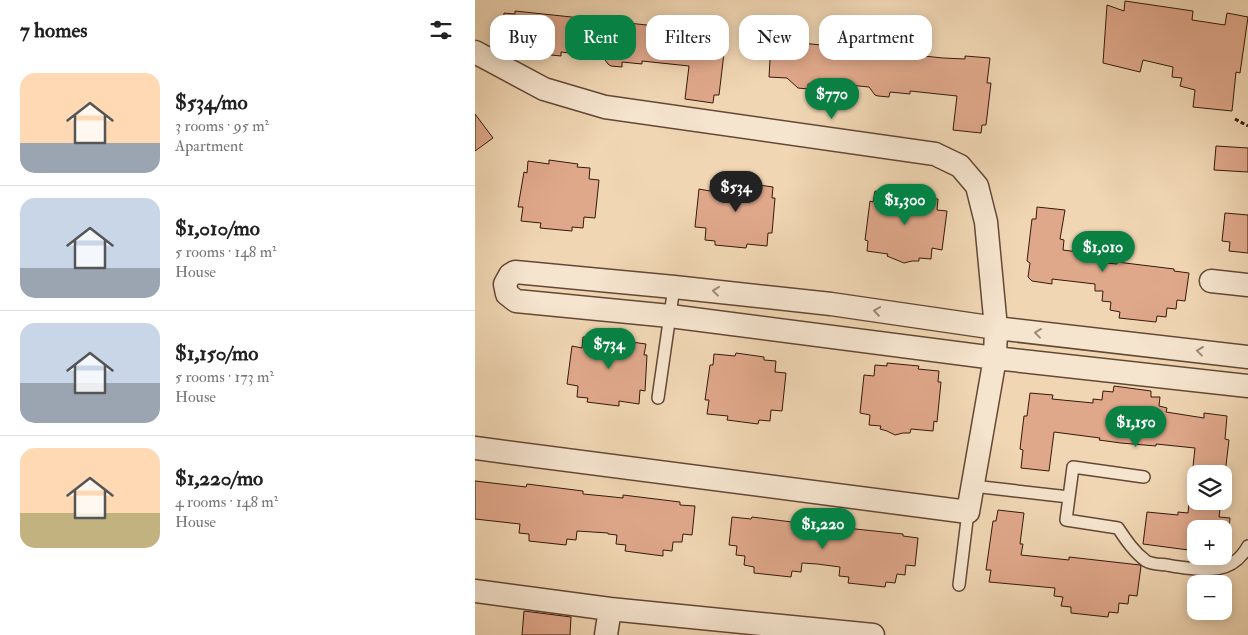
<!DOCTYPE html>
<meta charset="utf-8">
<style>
body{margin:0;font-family:"IM FELL Double Pica",serif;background:#f2f2f2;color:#222;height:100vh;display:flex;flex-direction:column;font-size:19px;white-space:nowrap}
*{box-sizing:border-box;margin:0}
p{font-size:16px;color:#767676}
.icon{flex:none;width:28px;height:28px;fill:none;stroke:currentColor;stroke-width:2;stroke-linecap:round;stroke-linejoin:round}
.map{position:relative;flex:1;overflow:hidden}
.side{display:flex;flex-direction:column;background:#fff;width:475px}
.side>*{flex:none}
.top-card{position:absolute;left:15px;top:15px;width:475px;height:45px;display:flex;gap:10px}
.buttons{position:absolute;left:712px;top:465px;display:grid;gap:10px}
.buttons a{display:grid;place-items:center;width:45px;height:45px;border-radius:10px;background:#fff;box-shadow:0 2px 12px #0003;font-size:25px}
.price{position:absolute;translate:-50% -42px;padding:0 11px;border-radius:18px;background:#0b8043;color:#fff;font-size:16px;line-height:32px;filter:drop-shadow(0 1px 2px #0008)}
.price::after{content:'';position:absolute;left:50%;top:30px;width:15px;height:11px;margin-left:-8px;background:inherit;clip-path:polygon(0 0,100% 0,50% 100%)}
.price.current{background:#222;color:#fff}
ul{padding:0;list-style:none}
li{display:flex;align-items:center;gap:15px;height:125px;padding:0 20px}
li+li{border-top:1px solid #e0e0e0}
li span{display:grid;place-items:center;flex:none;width:140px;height:100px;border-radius:15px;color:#555}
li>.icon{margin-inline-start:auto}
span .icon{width:60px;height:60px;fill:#fffc;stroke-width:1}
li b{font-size:21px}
h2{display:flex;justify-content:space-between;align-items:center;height:60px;padding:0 20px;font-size:21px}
.chip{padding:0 18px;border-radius:15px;background:#fff;box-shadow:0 2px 12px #0003;font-size:18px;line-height:45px}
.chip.current{background:#0b8043;color:#fff}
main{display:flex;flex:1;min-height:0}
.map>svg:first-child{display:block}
.building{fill:#e0a88b;stroke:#36180b}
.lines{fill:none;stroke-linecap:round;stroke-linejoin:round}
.lane-casing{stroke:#644835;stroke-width:14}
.street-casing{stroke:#644835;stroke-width:25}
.path{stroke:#36180b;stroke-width:3;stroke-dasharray:4 2.5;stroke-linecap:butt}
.lane{stroke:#f5e4ce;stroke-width:11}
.street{stroke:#f5e4ce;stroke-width:22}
.oneway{stroke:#9f8876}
</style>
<main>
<section class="side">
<h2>7 homes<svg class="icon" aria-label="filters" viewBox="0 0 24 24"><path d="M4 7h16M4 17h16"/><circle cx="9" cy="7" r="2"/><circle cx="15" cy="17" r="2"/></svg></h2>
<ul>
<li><span style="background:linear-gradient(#ffd9b3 70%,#9aa5b1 0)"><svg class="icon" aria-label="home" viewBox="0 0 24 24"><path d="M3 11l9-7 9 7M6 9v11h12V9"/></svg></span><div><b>$534/mo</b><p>3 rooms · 95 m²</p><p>Apartment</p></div></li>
<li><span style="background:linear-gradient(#c9d6e8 70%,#9aa5b1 0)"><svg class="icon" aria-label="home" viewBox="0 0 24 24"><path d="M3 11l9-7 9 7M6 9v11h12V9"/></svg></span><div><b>$1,010/mo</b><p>5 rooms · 148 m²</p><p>House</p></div></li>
<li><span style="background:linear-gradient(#c9d6e8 60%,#9aa5b1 0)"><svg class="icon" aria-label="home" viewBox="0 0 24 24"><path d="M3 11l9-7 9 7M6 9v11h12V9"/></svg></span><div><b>$1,150/mo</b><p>5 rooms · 173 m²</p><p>House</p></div></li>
<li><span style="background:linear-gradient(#ffd9b3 65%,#c2b280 0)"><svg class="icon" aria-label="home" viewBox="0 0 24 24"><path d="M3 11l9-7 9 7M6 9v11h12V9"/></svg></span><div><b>$1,220/mo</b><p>4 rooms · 148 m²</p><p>House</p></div></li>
</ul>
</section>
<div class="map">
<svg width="773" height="635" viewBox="0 0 773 635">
<rect width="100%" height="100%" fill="#f0d6b3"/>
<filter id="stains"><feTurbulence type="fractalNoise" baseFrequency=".004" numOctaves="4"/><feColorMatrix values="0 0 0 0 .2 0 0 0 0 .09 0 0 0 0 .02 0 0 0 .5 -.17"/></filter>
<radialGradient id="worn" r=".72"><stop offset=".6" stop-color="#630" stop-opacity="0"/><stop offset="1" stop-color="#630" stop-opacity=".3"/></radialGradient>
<path class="building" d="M650,1l68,10 -1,9 33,5 2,-12 21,4 -8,56 -4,-1 -4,39 -39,-4 2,-17 -15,-4 2,-8 -10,-1 1,-10 -30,-7 -3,12 -37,-9 4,-58 17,6z
M40,11l160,17h23v-3l25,3 -3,24 4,1 -5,42h-5l-1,8 -28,-4 4,-33 -47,-5v3l-20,-2v5l-11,-1 -3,-2 -5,-7 -42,-5v4l-20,-2 -1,5 -13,-3 -8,-8 -18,-2 3,-33 11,1z
M308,41l160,17 22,1v-3l25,2 -3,25h4l-5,42h-4l-1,8 -28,-3 4,-34 -47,-5v3l-20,-2 -1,5 -11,-1 -3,-1 -6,-8 -40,-4 -1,3 -20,-2v5l-10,-1 -11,-10 -18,-1 2,-34 11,1z
M0,114l18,24 -18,13z
M741,146l32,2v24l-34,-2z
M74,160l29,4 -1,3 13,1 -1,11 10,1 -4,38 -11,-1 -1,11 -11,-1v4l-32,-3 1,-5 -20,-2 2,-14h-5l6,-35 3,1 1,-12 21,3z
M249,178l28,3v3l21,3 -1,11h3l-3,35h-4l-1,13 -20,-2 -1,4 -31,-3v-4l-10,-1 1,-12 -11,-1 4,-38 11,2 1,-11 13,1z
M400,191l21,3 1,-3 30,4v3l11,1 -1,11 10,1 -5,39 -10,-2 -1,11 -12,-1v3h-7l-8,2 -17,-7 1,-2 -21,-3 1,-10 -3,-1 5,-39 3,1z
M562,207l28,3 -5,29 4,1 -1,10 23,3 -1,8 32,3v-2l57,7v2l15,2 -4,28 -8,-1 -1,9 -9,-1 -1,9 -9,-1 -1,6 -37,-4 1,-6 -10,-2 1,-8 -9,-1 1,-10h-8v-7l-43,-5v5l-20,-3 -4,-4 2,-14 -3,-2 5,-42h4z
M750,213l23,2v38l-19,-2 1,-9 -8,-1z
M121,335l29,3 -1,3 22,3 -2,11h3l-2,36 -5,-1 -1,14 -20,-3v5l-32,-4 1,-4 -11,-1 1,-11 -11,-2 5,-38 10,2 1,-11 13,1z
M261,353l28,4v3l12,1 -1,11 11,1 -4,38 -11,-1 -1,11 -11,-1 -1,4 -31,-4 1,-4 -21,-2 2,-14h-4l5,-35h3l1,-11 21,2z
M412,363l32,3 -1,3 21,2 -1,11h3l-4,40 -3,-1 -1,10 -22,-2 -1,4h-7l-8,2 -8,-4 -7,-2 1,-3 -12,-1 1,-10 -10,-2 4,-38 10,1 1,-11 12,1z
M639,386l37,5v6h9l-1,9 8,2 -1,4 38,6v-5l23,3 -2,23 4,1 -5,42v-8h-28v27h25l-2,16 11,1 -1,11h-33v22l-53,-7 4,-32 31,3v-3l10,1 7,-65 -39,-4v2l-35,-3 -22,-3 1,-2 -46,-6 -5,39 -28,-3 2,-18 -3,-1 4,-33h3l3,-23 23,2 -1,4 41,4v-4l9,1 1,-9 10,1z
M0,481l51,6 1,-3 56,7v3l21,2 19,2v-3l57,7v3l15,1 -3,29 -9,-1 -1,8h-9l-1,9 -9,-1v6l-38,-5 1,-6 -10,-1 1,-9 -9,-1v-1l-31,-2 -1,9 -9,-1 -1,6 -37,-4v-7l-10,-1 1,-9 -45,-5z
M523,510l26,3 -4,31h3l-2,11 48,5v-3l71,8 1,1 -4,30 -8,-1 -1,9 -9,-1 -1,10 -9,-1 -1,5 -37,-4v-6l-10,-1 2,-9 -9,-1 1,-8 -66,-6 2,-12h-5l7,-49h3z
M257,517l19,2 1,-2 56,7v2l38,4v-2l57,6v2l15,2 -3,28 -9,-1 -1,10 -8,-1 -2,9 -9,-1 -1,5 -37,-4 1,-6 -10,-1 1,-9 -23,-3 -15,-1 -1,9 -9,-1 -1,6 -37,-4v-6l-10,-2 1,-9 -9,-1 1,-9 -8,-1z
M49,611l47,6 -1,18h-48z"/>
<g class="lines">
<g class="lane-casing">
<path id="lane" d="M183,398l16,-111
M669,477l-71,-10 -7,53 52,8c8,12 16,24 28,33 6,4 18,3 26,5 30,4 59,11 76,-20
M498,486l96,11
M484,585l9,-73"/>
</g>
<g class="street-casing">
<path id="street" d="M0,52l69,37 61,18 330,47 25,12 17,20 9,36 10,106 -1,30 -27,154 -493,-64
M736,281l37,4
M773,357l-252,-29 -165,-24 -157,-17 -159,-15 -5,3 -5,9 2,10 9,7 154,15 325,42 253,28
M0,591l135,18 263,26
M131,635l4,-26"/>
</g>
<path class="path" d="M760,119l13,7"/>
<use href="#lane" class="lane"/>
<use href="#street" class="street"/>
</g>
<defs><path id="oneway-chevron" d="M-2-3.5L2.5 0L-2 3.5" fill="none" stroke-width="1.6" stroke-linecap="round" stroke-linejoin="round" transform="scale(1.25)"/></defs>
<g class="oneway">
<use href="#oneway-chevron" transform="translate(241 291) rotate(-173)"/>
<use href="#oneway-chevron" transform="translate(402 311) rotate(-172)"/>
<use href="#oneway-chevron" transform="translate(563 333) rotate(-173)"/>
<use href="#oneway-chevron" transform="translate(725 351) rotate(-173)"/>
</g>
<rect width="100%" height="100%" filter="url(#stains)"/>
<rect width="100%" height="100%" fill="url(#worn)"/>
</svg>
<div class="buttons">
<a><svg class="icon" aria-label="layers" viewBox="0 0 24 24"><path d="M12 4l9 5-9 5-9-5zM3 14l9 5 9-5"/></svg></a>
<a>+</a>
<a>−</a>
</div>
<b class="price" style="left:357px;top:120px">$770</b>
<b class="price current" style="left:261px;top:213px">$534</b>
<b class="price" style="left:430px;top:226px">$1,300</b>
<b class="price" style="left:628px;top:273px">$1,010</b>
<b class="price" style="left:134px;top:370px">$734</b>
<b class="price" style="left:661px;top:448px">$1,150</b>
<b class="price" style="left:348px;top:550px">$1,220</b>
<div class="top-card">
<a class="chip">Buy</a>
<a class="chip current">Rent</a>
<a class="chip">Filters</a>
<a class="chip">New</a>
<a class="chip">Apartment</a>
</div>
</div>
</main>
